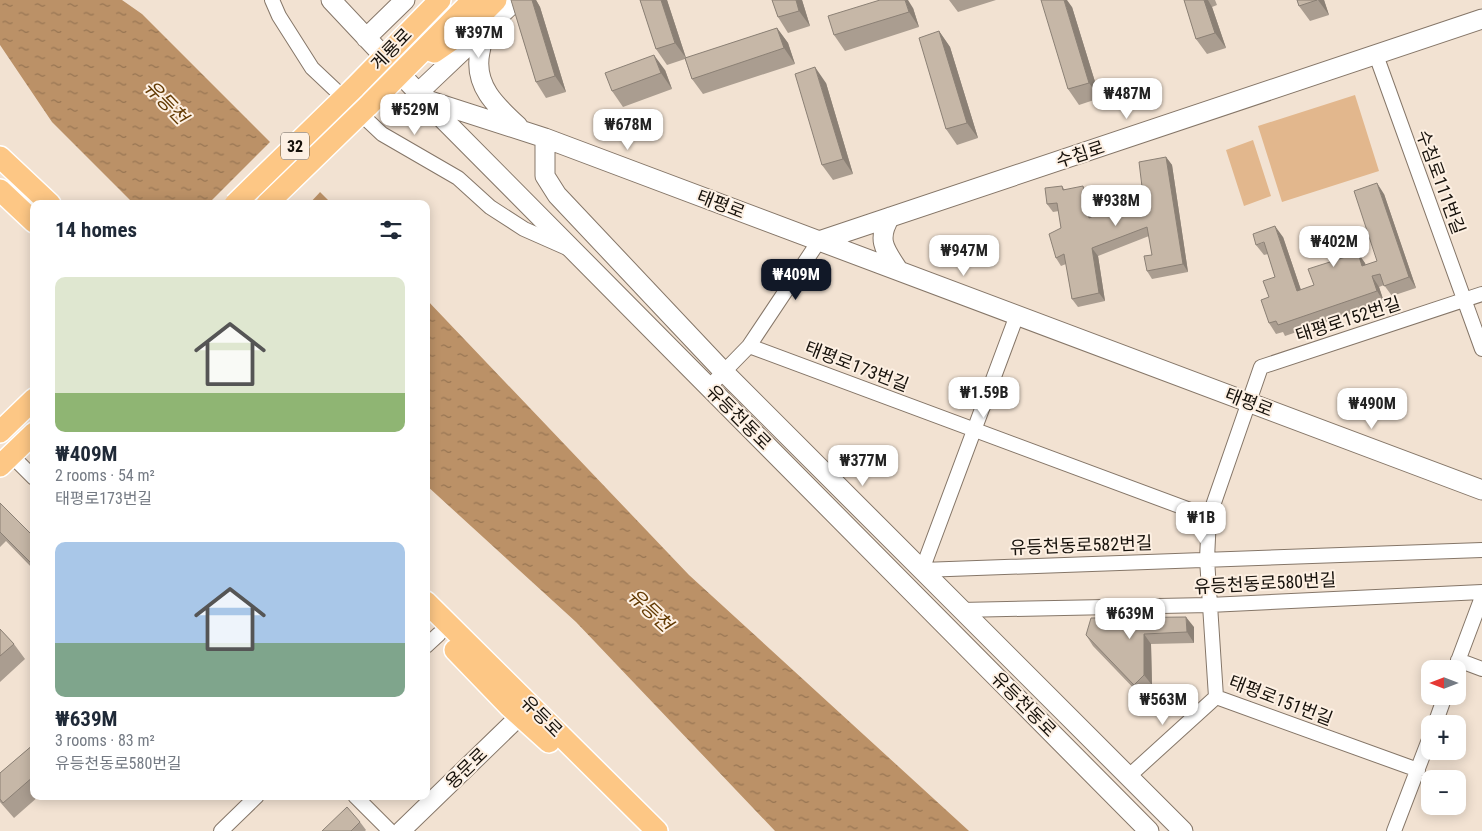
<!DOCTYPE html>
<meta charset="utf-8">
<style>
body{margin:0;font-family:"Roboto Condensed","Noto Sans KR",sans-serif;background:#f2f2f3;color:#1f2937;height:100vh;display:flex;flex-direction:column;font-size:19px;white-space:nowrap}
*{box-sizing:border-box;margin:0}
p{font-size:16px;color:#747a83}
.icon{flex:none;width:28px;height:28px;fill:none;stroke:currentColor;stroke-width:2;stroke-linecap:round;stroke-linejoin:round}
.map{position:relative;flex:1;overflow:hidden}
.sheet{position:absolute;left:30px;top:200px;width:400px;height:600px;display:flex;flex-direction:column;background:#fff;border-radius:10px;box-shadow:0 2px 12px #0003}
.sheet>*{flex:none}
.needle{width:32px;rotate:270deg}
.fabs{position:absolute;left:1421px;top:660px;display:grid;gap:10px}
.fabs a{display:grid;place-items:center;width:45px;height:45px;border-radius:10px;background:#fff;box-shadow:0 2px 12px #0003;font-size:25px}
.price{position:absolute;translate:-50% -42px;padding:0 11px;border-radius:10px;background:#fff;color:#222;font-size:16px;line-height:32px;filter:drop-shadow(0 1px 2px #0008)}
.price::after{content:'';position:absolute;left:50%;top:30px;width:15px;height:11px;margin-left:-8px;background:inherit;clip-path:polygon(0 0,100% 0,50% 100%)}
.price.active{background:#111827;color:#fff}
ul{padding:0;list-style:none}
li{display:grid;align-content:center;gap:10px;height:265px;padding:0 25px}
li span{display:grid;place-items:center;height:155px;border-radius:10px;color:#555}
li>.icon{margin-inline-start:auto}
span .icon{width:90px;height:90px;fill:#fffc;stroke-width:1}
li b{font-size:21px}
h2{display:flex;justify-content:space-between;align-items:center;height:60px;padding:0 25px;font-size:21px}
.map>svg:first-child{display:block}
.pitch{fill:#e2b78d}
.water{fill:url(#water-ripples)}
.pier{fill:#f2e2d2}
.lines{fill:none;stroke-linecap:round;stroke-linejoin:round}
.minor-casing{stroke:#857668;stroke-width:16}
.tertiary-casing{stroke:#857668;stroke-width:20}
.secondary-casing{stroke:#857668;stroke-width:21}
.primary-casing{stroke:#fff;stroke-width:24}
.minor{stroke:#fff;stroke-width:14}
.tertiary{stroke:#fff;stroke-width:18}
.secondary{stroke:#fff;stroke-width:19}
.primary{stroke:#fdc785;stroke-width:21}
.primary-bridge-casing{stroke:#fff;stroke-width:24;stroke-linecap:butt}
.primary-bridge{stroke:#fdc785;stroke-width:21}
.wall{fill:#aa9d90}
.shaded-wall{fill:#8b8075}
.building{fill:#c6b7a7;stroke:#8b8075}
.labels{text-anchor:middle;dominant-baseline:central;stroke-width:4;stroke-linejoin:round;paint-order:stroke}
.shield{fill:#fdf0e3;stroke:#5b544c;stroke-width:1}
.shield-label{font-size:16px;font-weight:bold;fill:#16110b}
.street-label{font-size:18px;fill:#16110b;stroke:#fdf0e3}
.water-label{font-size:19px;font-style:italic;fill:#623902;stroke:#fdf0e3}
</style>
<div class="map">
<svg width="1482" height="831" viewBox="0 0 1482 831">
<defs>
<pattern id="water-ripples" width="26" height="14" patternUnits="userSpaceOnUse" patternTransform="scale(1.25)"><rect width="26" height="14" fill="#bb9167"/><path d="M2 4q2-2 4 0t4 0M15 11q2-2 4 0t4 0" fill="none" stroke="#977553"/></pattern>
</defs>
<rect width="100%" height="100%" fill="#f2e2d2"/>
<path class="pitch" d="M1355,95l24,76 -97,31 -24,-76z
M1253,140l18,56 -27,10 -18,-56z"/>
<path class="water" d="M0,0h122l20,14 190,190h-198l-82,-82 -52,-77z
M426,299l263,276 280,256h-194l-199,-209 -150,-137z"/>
<path class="pier" d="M272,140l50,50 -13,14h-101z"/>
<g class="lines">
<g class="minor-casing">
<path id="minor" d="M272,0l7,16 33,52 70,66 76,44 32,29 34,22 43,19
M1376,55l106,294
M1017,315l-95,255 560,-20
M749,346l460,171
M709,387l40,-41 70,-105
M11,455l23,23
M960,610l249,-5 273,-13
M426,646l13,-12
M1458,660l24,9
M1455,669l27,-72
M1435,724l10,-28
M1418,770l-202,-73 -9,-138 2,-42 52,-150 221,-73
M1129,776l87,-79
M355,796l35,35
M221,831l36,-35
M1394,831l36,-94"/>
</g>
<g class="tertiary-casing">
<path id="tertiary" d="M401,831l128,-124"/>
</g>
<g class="secondary-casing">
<path id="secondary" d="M331,0l107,114 711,717
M488,30c-6,7 -6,13 -8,22 -7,33 16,54 38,74
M366,38l39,-38
M418,93l98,-93
M424,99l121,39 937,352
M545,138v38l12,19 166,176 460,460
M890,217c-14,23 -5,33 9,54
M819,241l663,-222"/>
</g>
<g class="primary-casing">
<path id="primary" d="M434,52l32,-22 30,-30
M354,88l86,-88
M368,106l105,-106
M0,157l50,47
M0,190l34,32
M0,432l34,-33
M0,466l34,-33
M426,602l231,229
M455,650l54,56 40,36"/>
</g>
<use href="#minor" class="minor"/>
<use href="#tertiary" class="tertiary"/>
<use href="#secondary" class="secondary"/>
<use href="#primary" class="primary"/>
<g class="primary-bridge-casing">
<path id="primary-bridge" d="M235,204l119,-116
M267,204l101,-98"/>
</g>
<use href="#primary-bridge" class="primary-bridge"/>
</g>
<path class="wall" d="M511,0h25l4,7 26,85 -20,6 -10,-16z
M640,0h27l19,58 91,-30 11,15 7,21 -92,30 -11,-15 -7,-20 -18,6 -11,-16z
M772,0h30l8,26 -22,7 -10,-16z
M949,0h47l-38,12z
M1184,0h31l2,5 -5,2 14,41 -19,6 -11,-15z
M1297,0h27l5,15 -19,6 -11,-15z
M1072,7l28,91 -21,7 -11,-16z
M913,8l6,19 -74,24 -11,-16z
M939,31l11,16 28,91 -21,7 -11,-16z
M665,70l7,19 -49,18 -11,-16z
M826,83l27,91 -20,6 -11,-15z
M1166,157l6,8 16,107 -36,7 -5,-8 5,-16 -3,-19 -51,20 7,45 -27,6 -6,-8 -6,-35 -5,2 -5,-8 5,-30 -2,-17 -6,1 -6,-8 15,-18 2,3 24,5 5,22 50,-21z
M1384,194l32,94 -24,8 -8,-11 -5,2 5,15 -99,34 -2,-4 -7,2 -7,-11v-26l6,-20 -7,-23 -4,1 -8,-10 27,-8 18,53 13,-5 44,-32 8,12 11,-4z
M0,503l34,34v33l-28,-29 -6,6z
M1194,627v16l-43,1 1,41 -11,11 -48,-50 -7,-11z
M0,629l14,15 11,15 -25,23z
M34,744v52h5l-25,22 -14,-16v-29z
M360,822l6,8 -1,1h-43z"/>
<path class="shaded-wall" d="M532,0h4l4,7 26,85 -11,-16z
M661,0h6l19,58 -11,-15z
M796,0h6l8,26 -11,-15z
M905,0h3l5,8 6,19 -10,-15z
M1064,0h3l5,7 28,91 -11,-15z
M1204,0h4l4,7 14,41 -11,-15z
M1318,0h6l5,15z
M777,28l11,15 7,21 -11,-16z
M939,31l11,16 28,91 -11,-15z
M654,55l11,15 7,19 -11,-16z
M815,67l11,16 27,91 -10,-15z
M1166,157l6,8 16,107 -5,-8z
M1377,183l7,11 32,94 -7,-11z
M1083,186l5,8 7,32 -6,-8z
M1275,226l8,11 22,65 -8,-11z
M1092,248l6,8 7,45 -6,-8z
M1358,253l7,10 4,14 -7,-11z
M1372,276l7,11 5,15 -7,-11z
M1186,617l8,10v16l-7,-11z
M1144,634l7,10 1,41 -8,-10z"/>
<path class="building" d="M511,0h21l23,76 -19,6z
M640,0h21l14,43 -19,6z
M772,0h24l3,11 -21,6z
M880,0h25l4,12 -75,23 -6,-19z
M1041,0h23l25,83 -21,6z
M1184,0h20l11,33 -19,6z
M1297,0h20l-18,6z
M777,28l7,20 -92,31 -7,-21z
M939,31l28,92 -21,6 -27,-91z
M654,55l7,18 -49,18 -7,-18z
M815,67l28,92 -21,6 -27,-91z
M1166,157l17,107 -36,7 -3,-15 8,-1 -5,-28 -55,21 7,45 -27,6 -8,-45 -8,4 -7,-24 12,-6 -4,-25 -10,1 -2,-16 17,-2 1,4 20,-4 6,32 54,-23 -4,-33z
M1377,183l32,94 -25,9 -4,-12 -8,2 5,15 -99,34 -2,-4 -7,2 -8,-23 8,-3 -6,-16 12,-4 -11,-35 -8,3 -3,-11 22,-8 22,65 17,-6 -6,-16 50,-16 4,13 15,-5 -23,-70z
M0,503l34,34v29l-34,-34z
M1186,617l1,15 -43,2v41l-10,10 -48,-50 5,-17z
M0,629l14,15 -14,12z
M34,744v32l-31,27 -3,-4v-26z
M347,807l13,15 -9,9h-29z"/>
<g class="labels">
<rect class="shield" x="281" y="132.5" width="28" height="27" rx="4"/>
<g class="shield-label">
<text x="295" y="146">32</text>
</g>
<g class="street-label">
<text transform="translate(391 49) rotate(-46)">계룡로</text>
<text transform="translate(1080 154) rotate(-18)">수침로</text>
<text transform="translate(1441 182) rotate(70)">수침로111번길</text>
<text transform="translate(721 204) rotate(21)">태평로</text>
<text transform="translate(1348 319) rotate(-18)">태평로152번길</text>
<text transform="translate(857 366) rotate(21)">태평로173번길</text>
<text transform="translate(1249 402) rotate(21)">태평로</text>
<text transform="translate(739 417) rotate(45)">유등천동로</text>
<text transform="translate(1081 545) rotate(-2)">유등천동로582번길</text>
<text transform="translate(1265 583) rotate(-3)">유등천동로580번길</text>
<text transform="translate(1281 700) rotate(21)">태평로151번길</text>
<text transform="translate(1024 704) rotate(45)">유등천동로</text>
<text transform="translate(542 716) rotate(45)">유등로</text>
<text transform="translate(466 768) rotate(-44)">용문로</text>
</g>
<g class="water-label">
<text transform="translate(166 102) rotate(46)">유등천</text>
<text transform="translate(650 610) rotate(43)">유등천</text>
</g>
</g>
</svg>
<div class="fabs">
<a><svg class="needle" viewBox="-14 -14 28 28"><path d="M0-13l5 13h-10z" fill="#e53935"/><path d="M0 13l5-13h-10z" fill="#747a83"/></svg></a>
<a>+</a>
<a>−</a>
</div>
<b class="price" style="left:479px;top:59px">₩397M</b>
<b class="price" style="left:1127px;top:120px">₩487M</b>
<b class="price" style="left:415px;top:136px">₩529M</b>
<b class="price" style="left:628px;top:151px">₩678M</b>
<b class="price" style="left:1116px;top:227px">₩938M</b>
<b class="price" style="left:1334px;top:268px">₩402M</b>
<b class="price" style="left:964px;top:277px">₩947M</b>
<b class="price active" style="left:796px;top:301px">₩409M</b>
<b class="price" style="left:984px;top:419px">₩1.59B</b>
<b class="price" style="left:1372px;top:430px">₩490M</b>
<b class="price" style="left:863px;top:487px">₩377M</b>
<b class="price" style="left:1201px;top:544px">₩1B</b>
<b class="price" style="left:1130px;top:640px">₩639M</b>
<b class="price" style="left:1163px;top:726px">₩563M</b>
<section class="sheet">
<h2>14 homes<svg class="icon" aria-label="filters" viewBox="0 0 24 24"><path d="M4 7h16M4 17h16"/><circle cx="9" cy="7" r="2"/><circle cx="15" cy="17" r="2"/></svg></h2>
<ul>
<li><span style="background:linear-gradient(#dfe7d0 75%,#8fb573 0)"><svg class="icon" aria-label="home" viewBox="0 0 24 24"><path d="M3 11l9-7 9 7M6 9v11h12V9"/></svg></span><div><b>₩409M</b><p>2 rooms · 54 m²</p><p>태평로173번길</p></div></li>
<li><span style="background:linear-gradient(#a9c7e8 65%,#7fa58c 0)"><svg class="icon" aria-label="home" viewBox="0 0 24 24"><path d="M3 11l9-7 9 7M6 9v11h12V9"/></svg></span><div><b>₩639M</b><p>3 rooms · 83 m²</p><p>유등천동로580번길</p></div></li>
</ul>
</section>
</div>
